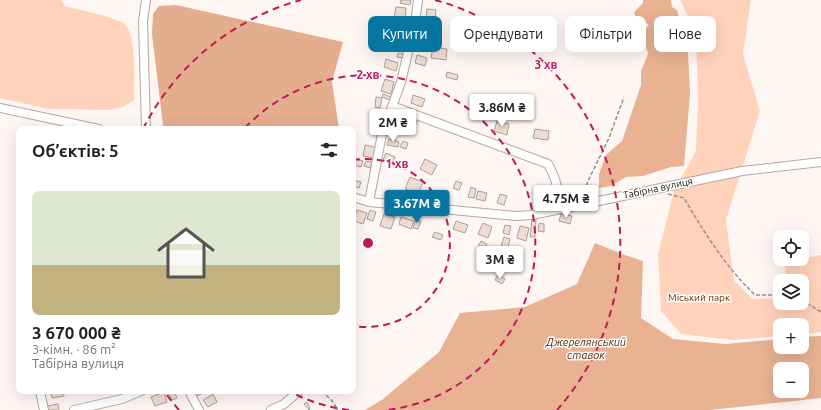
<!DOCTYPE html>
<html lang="uk">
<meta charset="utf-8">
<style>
body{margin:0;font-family:Ubuntu,sans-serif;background:#f6f6f6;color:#202124;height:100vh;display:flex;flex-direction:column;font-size:15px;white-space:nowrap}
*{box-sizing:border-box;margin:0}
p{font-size:13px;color:#757577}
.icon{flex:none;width:22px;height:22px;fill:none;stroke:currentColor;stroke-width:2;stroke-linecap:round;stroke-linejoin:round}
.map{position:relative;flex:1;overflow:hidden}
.drawer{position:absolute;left:16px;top:126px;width:340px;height:268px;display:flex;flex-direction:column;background:#fff;border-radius:8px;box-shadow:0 4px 16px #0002}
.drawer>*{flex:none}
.banner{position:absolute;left:368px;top:16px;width:380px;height:36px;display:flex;gap:8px}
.tools{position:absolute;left:773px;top:230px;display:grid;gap:8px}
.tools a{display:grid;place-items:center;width:36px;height:36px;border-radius:8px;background:#fff;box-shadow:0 4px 16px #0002;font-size:20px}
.price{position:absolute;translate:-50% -34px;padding:0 9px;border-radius:4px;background:#fff;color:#222;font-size:13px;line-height:26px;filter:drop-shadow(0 1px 2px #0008)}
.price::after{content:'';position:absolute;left:50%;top:24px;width:12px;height:9px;margin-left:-6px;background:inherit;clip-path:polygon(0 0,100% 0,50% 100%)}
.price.selected{background:#0675a0;color:#fff}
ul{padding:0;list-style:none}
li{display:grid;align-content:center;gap:8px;height:212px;padding:0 16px}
li span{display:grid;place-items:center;height:124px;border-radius:8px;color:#555}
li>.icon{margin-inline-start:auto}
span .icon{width:72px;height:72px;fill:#fffc;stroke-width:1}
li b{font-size:17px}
h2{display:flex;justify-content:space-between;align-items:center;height:48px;padding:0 16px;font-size:17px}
.chip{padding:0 14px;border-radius:8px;background:#fff;box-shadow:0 4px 16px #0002;font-size:14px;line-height:36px}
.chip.selected{background:#0675a0;color:#fff}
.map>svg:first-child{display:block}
.green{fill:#ffd3bb}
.forest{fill:#e4ad8e}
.water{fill:#e9b292;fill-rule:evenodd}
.building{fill:#efddd4;stroke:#ae9e95}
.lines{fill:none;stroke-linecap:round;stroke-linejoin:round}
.street-casing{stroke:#b7a79d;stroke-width:10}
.path{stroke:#97908c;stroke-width:1.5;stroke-dasharray:4 2;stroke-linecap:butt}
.street{stroke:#fff;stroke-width:8}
.ring{fill:none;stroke:#c2185b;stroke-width:2;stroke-dasharray:7 5}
.labels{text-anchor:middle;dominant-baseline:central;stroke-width:3;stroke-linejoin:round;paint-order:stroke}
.street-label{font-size:10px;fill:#1a1410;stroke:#fff}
.park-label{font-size:10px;fill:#63300d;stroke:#fff}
.water-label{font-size:11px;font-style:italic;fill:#582601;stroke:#fff}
.centre{fill:#c2185b;stroke:#fff;stroke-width:2}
.ring-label{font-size:12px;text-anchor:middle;font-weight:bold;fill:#c2185b;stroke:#fff;stroke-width:3;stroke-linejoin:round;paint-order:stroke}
</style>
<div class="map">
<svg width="821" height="410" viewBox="0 0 821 410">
<rect width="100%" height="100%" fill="#fdf6f2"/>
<path class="green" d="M0,0h61l4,6c15,4 44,10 57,16 16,9 12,61 12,78l-11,7 -15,3 -59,-1 -49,-11z
M680,0h71l-8,54 17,57 -34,109 8,60 18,19 28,-1v5h22v-22h-16l-1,-20 36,-6v77l-19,3v-10h-22v11l-47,4 -52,-6 -20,-23 -3,-57 16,-63 22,-40 2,-50 -2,-67z"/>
<path class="forest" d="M176,5l167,37 -11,40 7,47h-172l-4,-4 -1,-8 -10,-83 1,-20 6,-8z"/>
<path class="water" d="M643,0h28l1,7 5,3 11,42 2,41 -6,73 -13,1 -28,9 -17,1 -15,9 -12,2v-14l7,-19 16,-14 19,-56v-14l7,-17 -6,-22 7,-7 -4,-3 -5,7 -6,-17 9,-9z
M595,243l27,11 21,7 -2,57 32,21 52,5 55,-5v8h22v-10l19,-1v62l-111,12h-345l18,-11 56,-47 21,-39 65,-6 52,-23zM780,369h22v22h-22z"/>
<path class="building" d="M401,0h10l-1,5 -10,-2z
M396,7l10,1 -1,11 -11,-1z
M427,9l9,1 -1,10 -9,-2z
M393,35l9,2 -2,10 -9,-2z
M419,44l9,1 -1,5 -9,-1z
M433,47l14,2 -1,11 -15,-2z
M398,53l6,1 -1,4 -6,-1z
M417,55l10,3 -2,8 -10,-3z
M386,59l12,4 -2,8 -12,-4z
M447,72l11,3 -1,5 -11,-3z
M385,79l9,3 -3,12 -10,-3z
M383,94l8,3 -1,3 -8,-3z
M413,95l12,4 -3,8 -11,-4z
M376,97l6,1 -2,10 -5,-1z
M398,113l7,2 -3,8 -7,-2z
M413,120l4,1 -2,6 -4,-1z
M497,121l12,3 -2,11 -13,-4z
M535,129l14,2 -1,9 -15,-2z
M389,139l10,3 -1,5 -11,-2z
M403,141l5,2 -2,6 -6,-2z
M365,145l10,2 -2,11 -10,-2z
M386,153l9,4 -2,7 -10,-4z
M356,159l7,2 -2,6 -7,-2z
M425,159l12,6 -5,10 -12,-6z
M366,161l6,1 -2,6 -6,-2z
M410,177l13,5 -5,12 -13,-5z
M353,180l8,2 -2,6 -6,-2z
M456,181l6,2 -3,7 -6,-2z
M471,187l5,2 -2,9 -6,-1z
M548,190l1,12 -13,1 -1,-12z
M478,191l9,2 -2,8 -9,-2z
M500,194l7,2 -3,9 -7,-2z
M357,210l10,3 -4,11 -9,-3z
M370,210l6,2 -3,9 -6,-2z
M384,214l11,3 -4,12 -11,-3z
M561,214l11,2 -2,8 -11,-3z
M401,217l13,4 -3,8 -12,-5z
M532,219h4l-1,18h-5z
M416,220l5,1 -3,8 -5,-1z
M456,221l12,4 -3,8 -12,-4z
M483,223l9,4 -4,11 -10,-4z
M539,223l5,1v8l-6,-1z
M505,225l6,1 -2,9 -6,-2z
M520,226l9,2 -3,13 -9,-3z
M435,232l8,3 -2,5 -9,-3z
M504,237l6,2 -2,9 -7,-2z
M481,241l6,3 -4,8 -6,-3z
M498,275l7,4 -3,5 -7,-4z
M50,391h13l1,5 -12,2z
M174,391l3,7 -5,2 -3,-7z
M195,391h12l-10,5z
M164,392l3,10 -12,4 -4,-9z
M213,394l4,8 -9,5 -5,-7z
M307,402l3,7 -1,1 -5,-6z
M58,404l1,6h-12v-4z"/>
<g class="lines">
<g class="street-casing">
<path id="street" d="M146,0l-3,21 3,108
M392,106l156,58c11,20 11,26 4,47
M0,108l99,21
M353,197l16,5 147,14 16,-1 210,-44 79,-9
M369,202l13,-68 19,-52 14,-59 3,-23
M40,391l4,19
M189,391l10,19
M74,410l48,-11 19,-8
M271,410l13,-6 15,-13"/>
</g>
<path class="path" d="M668,194l16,4c22,37 40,67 71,97h25
M582,197l6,-16 21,-43 15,-41
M802,300l19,12
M322,391l10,10 6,9"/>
<use href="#street" class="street"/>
</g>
<g class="ring">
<path d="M353 160A84 84 0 1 1 353 326"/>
<path d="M349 410A168 168 0 0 1 289 391M245 128A168 168 0 1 1 387 410"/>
<path d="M179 410A252 252 0 0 1 164 391M143 129A252 252 0 0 1 301 0M435 0A252 252 0 0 1 557 410"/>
</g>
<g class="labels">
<g class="street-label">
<text transform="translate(658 188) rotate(-12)">Табірна вулиця</text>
</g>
<g class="park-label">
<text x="699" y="297">Міський парк</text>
</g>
<g class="water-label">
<text x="586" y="342">Джерелянський<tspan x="586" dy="13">ставок</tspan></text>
</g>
</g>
<circle cx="368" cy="243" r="6" class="centre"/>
<g class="ring-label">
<text x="546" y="69">3 хв</text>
<text x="368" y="79">2 хв</text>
<text x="397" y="168">1 хв</text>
</g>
</svg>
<div class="tools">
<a><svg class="icon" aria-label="locate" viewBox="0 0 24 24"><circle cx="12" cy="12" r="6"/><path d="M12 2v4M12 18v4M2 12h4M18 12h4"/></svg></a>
<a><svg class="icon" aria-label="layers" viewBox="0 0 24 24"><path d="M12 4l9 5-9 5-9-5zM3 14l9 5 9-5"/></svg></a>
<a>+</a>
<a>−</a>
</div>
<b class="price" style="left:502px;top:128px">3.86M ₴</b>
<b class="price" style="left:393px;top:143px">2M ₴</b>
<b class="price" style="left:566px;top:219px">4.75M ₴</b>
<b class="price selected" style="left:417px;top:224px">3.67M ₴</b>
<b class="price" style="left:500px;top:280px">3M ₴</b>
<div class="banner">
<a class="chip selected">Купити</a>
<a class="chip">Орендувати</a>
<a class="chip">Фільтри</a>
<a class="chip">Нове</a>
</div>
<section class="drawer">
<h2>Об’єктів: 5<svg class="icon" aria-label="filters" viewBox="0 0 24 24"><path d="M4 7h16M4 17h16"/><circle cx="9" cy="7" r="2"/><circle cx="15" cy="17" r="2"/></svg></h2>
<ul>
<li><span style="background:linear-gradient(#dfe7d0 60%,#c2b280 0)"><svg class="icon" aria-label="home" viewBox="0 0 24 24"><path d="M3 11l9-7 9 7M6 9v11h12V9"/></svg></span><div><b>3 670 000 ₴</b><p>3-кімн. · 86 m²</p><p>Табірна вулиця</p></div></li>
</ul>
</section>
</div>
